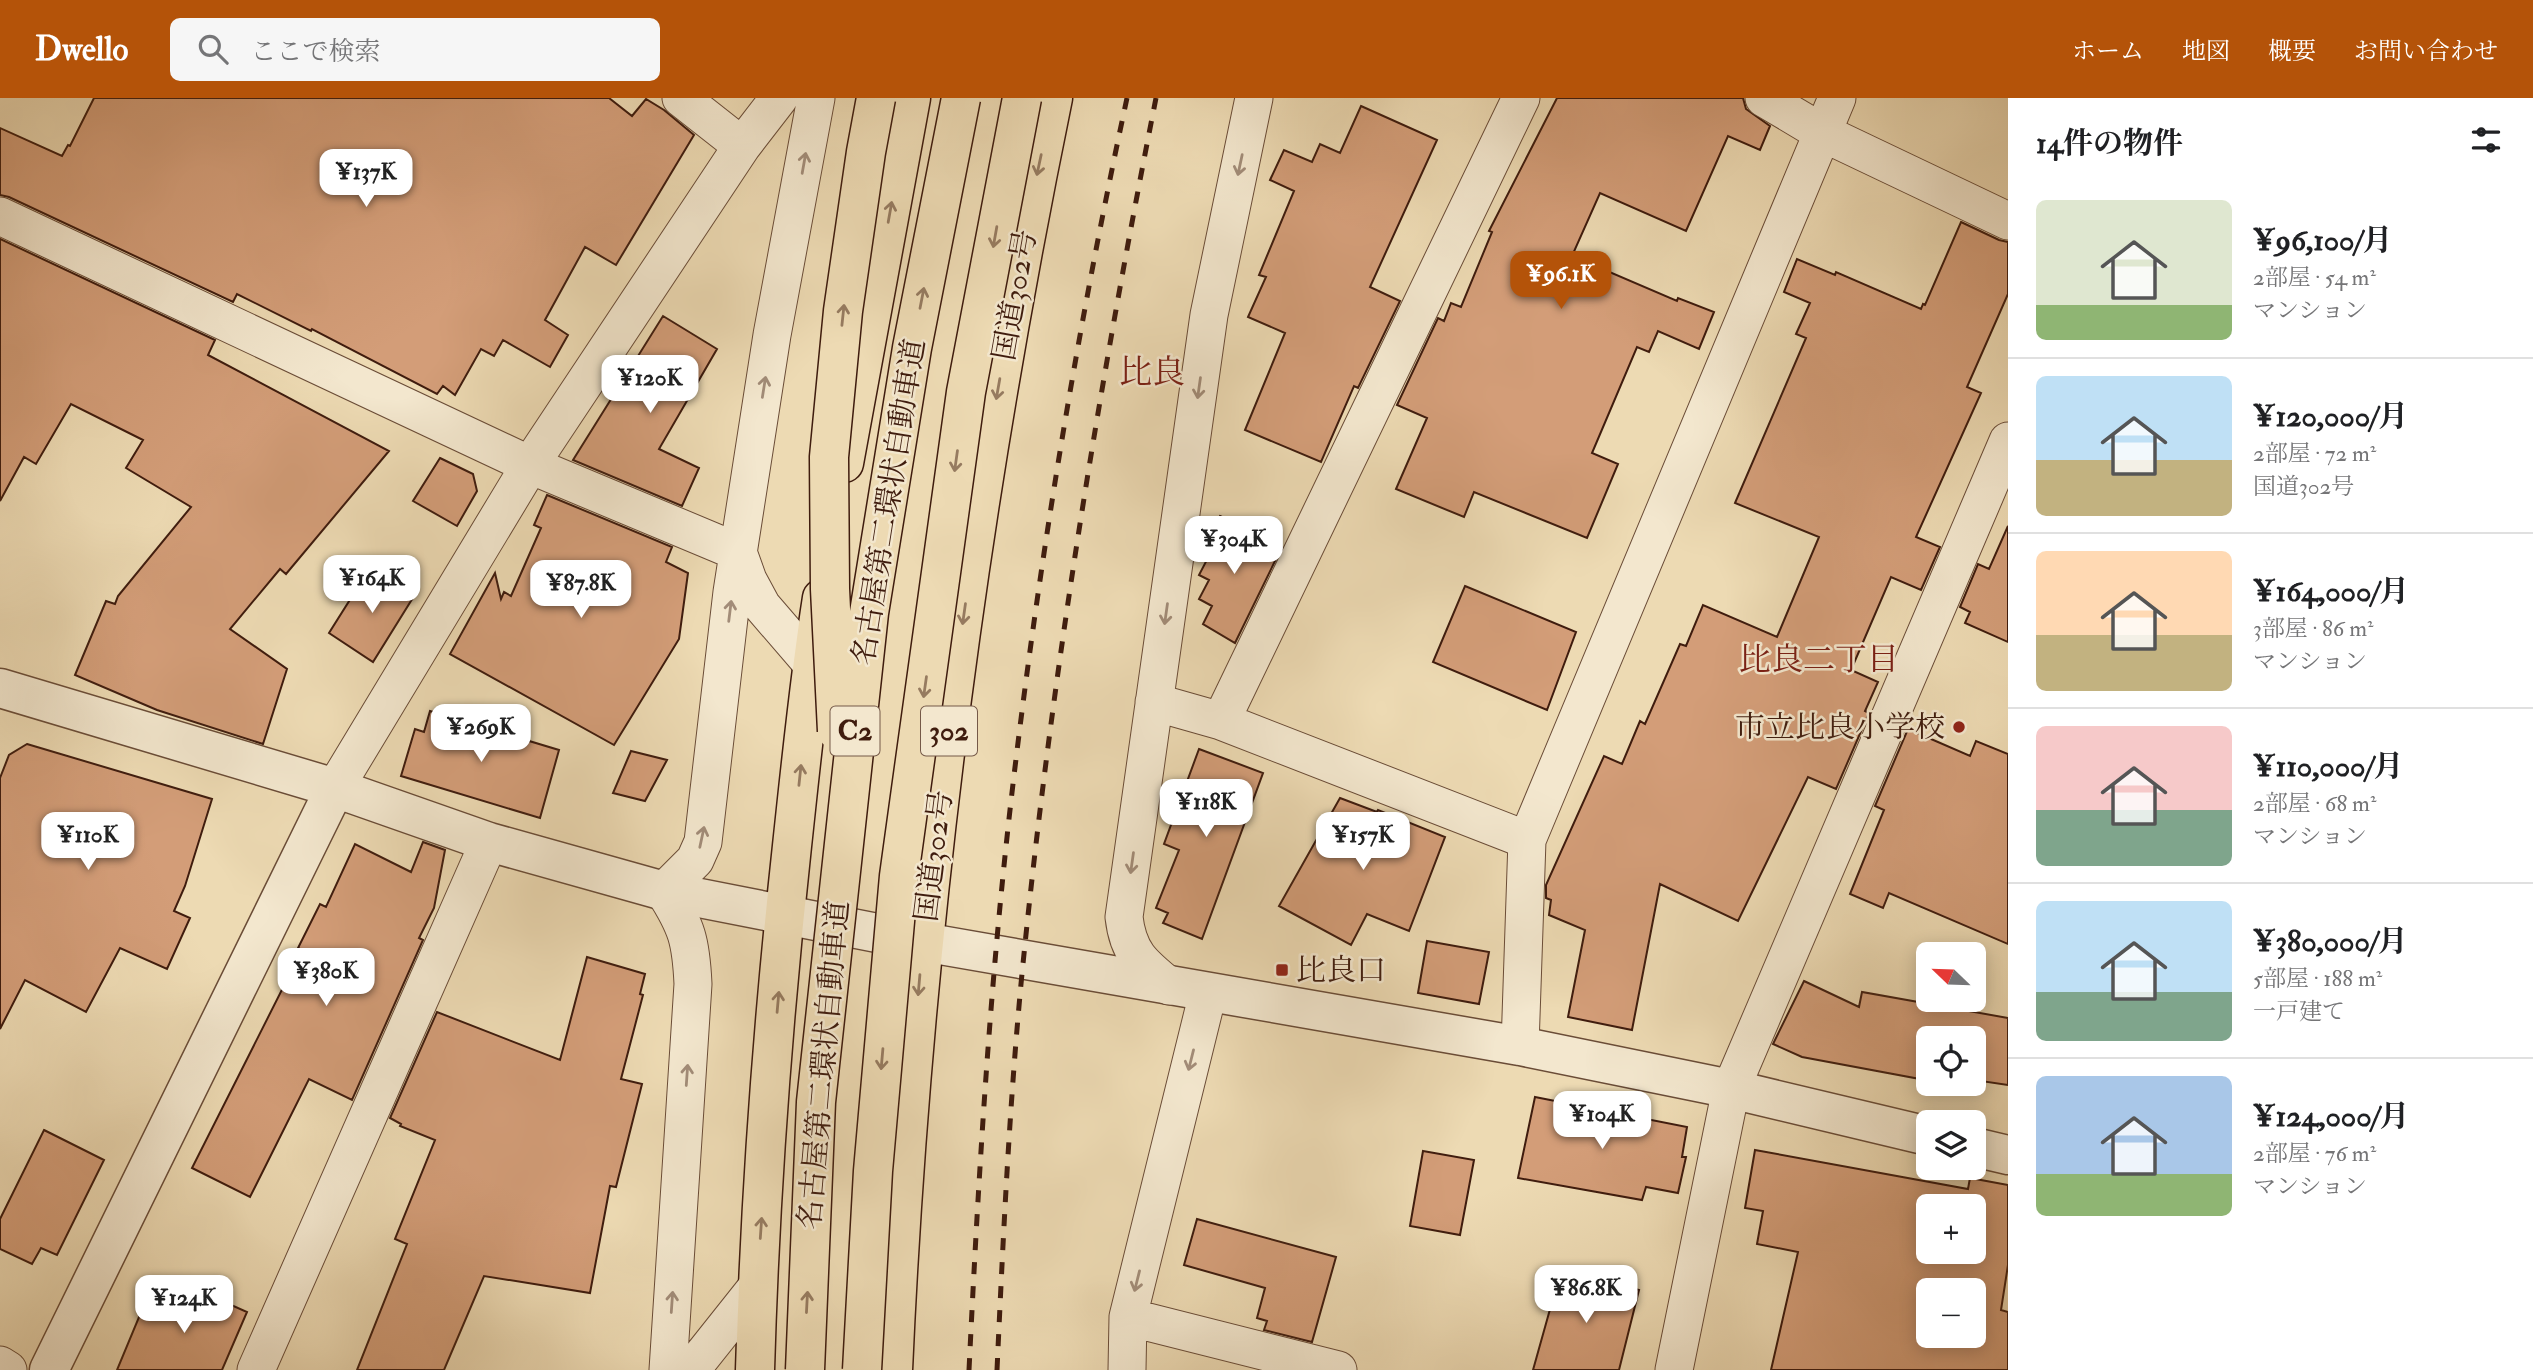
<!DOCTYPE html>
<html lang="ja">
<meta charset="utf-8">
<style>
body{margin:0;font-family:"IM FELL Double Pica","Noto Serif JP",serif;background:#f6f6f6;color:#202124;height:100vh;display:flex;flex-direction:column;font-size:26px;white-space:nowrap}
*{box-sizing:border-box;margin:0}
p{font-size:23px;color:#757577}
.icon{flex:none;width:38px;height:38px;fill:none;stroke:currentColor;stroke-width:2;stroke-linecap:round;stroke-linejoin:round}
.map{position:relative;flex:1;overflow:hidden}
.side{display:flex;flex-direction:column;background:#fff;width:525px}
.side>*{flex:none}
.needle{width:46px;rotate:293deg}
.fabs{position:absolute;left:1916px;top:844px;display:grid;gap:14px}
.fabs a{display:grid;place-items:center;width:70px;height:70px;border-radius:10px;background:#fff;box-shadow:0 4px 18px #0003;font-size:35px}
.price{position:absolute;translate:-50% -60px;padding:0 16px;border-radius:14px;background:#fff;color:#222;font-size:23px;line-height:46px;filter:drop-shadow(0 2px 4px #0008)}
.price::after{content:'';position:absolute;left:50%;top:42px;width:21px;height:16px;margin-left:-10px;background:inherit;clip-path:polygon(0 0,100% 0,50% 100%)}
.price.selected{background:#b45309;color:#fff}
ul{padding:0;list-style:none}
li{display:flex;align-items:center;gap:21px;height:175px;padding:0 28px}
li+li{border-top:2px solid #e0e0e0}
li span{display:grid;place-items:center;flex:none;width:196px;height:140px;border-radius:10px;color:#555}
li>.icon{margin-inline-start:auto}
span .icon{width:84px;height:84px;fill:#fffc;stroke-width:1}
li b{font-size:30px}
h2{display:flex;justify-content:space-between;align-items:center;height:84px;padding:0 28px;font-size:30px}
header{display:flex;align-items:center;gap:42px;box-sizing:border-box;height:98px;padding:0 35px;background:#b45309;color:#fff}
header strong{font-size:33px}
nav{display:flex;gap:38px;margin-inline-start:auto;font-size:24px}
.search{width:490px;height:63px;background:#f6f6f6;display:flex;align-items:center;gap:18px;box-sizing:border-box;padding:0 24px;border-radius:10px;color:#757577;font-size:26px}
main{display:flex;flex:1;min-height:0}
.map>svg:first-child{display:block}
.building{fill:#d39d78;stroke:#3f1c0e;stroke-width:2;fill-rule:evenodd}
.lines{fill:none;stroke-linecap:round;stroke-linejoin:round}
.minor-casing{stroke:#6a4c37;stroke-width:39}
.tertiary-casing{stroke:#6a4c37;stroke-width:41}
.trunk-casing{stroke:#3f1c0e;stroke-width:41}
.minor{stroke:#f3e7ce;stroke-width:37}
.tertiary{stroke:#f3e7ce;stroke-width:38}
.trunk{stroke:#eddab3;stroke-width:38}
.rail{stroke:#3f1c0e;stroke-width:5;stroke-dasharray:12 12;stroke-linecap:butt}
.motorway-bridge-casing{stroke:#3f1c0e;stroke-width:41;stroke-linecap:butt}
.motorway-bridge{stroke:#eddab3;stroke-width:38}
.oneway{stroke:#a28c78}
.oneway2{stroke:#967b60}
.poi-dot{fill:#8f2418;stroke:#f3e7ce;stroke-width:2.5}
.labels{text-anchor:middle;dominant-baseline:central;stroke-width:5;stroke-linejoin:round;paint-order:stroke}
.shield{fill:#f3e7ce;stroke:#755948;stroke-width:2}
.shield-label{font-size:28px;font-weight:bold;fill:#3f1c0e}
.street-label{font-size:30px;fill:#3f1c0e;stroke:#f3e7ce}
.poi-label{font-size:30px;fill:#3f1c0e;stroke:#f3e7ce;text-anchor:end}
.neighbourhood-label{font-size:32px;fill:#7a1f14;stroke:#f3e7ce}
.quarter-label{font-size:33px;fill:#7a1f14;stroke:#f3e7ce}
</style>
<header>
<strong>Dwello</strong>
<div class="search"><svg class="icon" aria-label="search" viewBox="0 0 24 24"><circle cx="10" cy="10" r="6"/><path d="M15 15l6 6"/></svg>ここで検索</div>
<nav><a>ホーム</a><a>地図</a><a>概要</a><a>お問い合わせ</a></nav>
</header>
<main>
<div class="map">
<svg width="2008" height="1272" viewBox="0 0 2008 1272">
<rect width="100%" height="100%" fill="#eddab3"/>
<filter id="stains"><feTurbulence type="fractalNoise" baseFrequency=".00286" numOctaves="4"/><feColorMatrix values="0 0 0 0 .2 0 0 0 0 .09 0 0 0 0 .02 0 0 0 .5 -.17"/></filter>
<radialGradient id="worn" r=".72"><stop offset=".6" stop-color="#630" stop-opacity="0"/><stop offset="1" stop-color="#630" stop-opacity=".3"/></radialGradient>
<path class="building" d="M94,0h515l23,18 14,-17 18,11 30,25 -78,130 -31,-18 -40,73 23,15 -18,32 -47,-27 -9,16 -13,-7 -26,46 -12,-9 -6,8 -125,-65 -1,2 -74,-37 -4,8 -224,-105 -9,-2v-67l62,28 6,-11 2,1z
M1557,0h186l3,11 24,17 -10,24 -32,-14 -42,95 -86,-38 -28,63 105,45 1,-3 36,14 -15,37 -41,-18 -9,21 -12,-5 -45,106 26,11 -31,74 -113,-46 -10,25 -68,-28 31,-71 -30,-13 41,-87 6,3 7,-18 10,4 31,-75 -3,-1z
M1361,8l76,34 -67,147 30,14 -42,87 -4,-2 -33,76 -76,-32 40,-97 -37,-16 18,-40 -7,-2 35,-84 -24,-11 14,-30 28,12 8,-18 20,9z
M1961,124l38,18 9,2v52l-41,93 14,6 -65,144 24,10 -19,43 -30,-13 -40,93 27,12 -13,29 4,2 -33,76 -28,-12 -70,144 -78,-37 -28,146 -64,-13 17,-87 -36,-15 2,-15 -5,-2v-13l58,-129 18,8 18,-43 5,3 35,-80 6,2 17,-41 74,32 42,-100 -84,-34 71,-165 -10,-4 14,-31 -26,-11 13,-33 38,16 1,-3 85,37 2,-5 2,1z
M0,141l215,101 -7,15 181,96 -103,123 -6,-5 -50,60 57,40 -24,75 -106,-34 -82,-35 31,-74 9,3 3,-8 73,-89 -65,-39 17,-28 -72,-36 -35,60 -12,-7 -24,44z
M663,218l54,33 -58,100 40,19 -17,38 -109,-46z
M440,360l33,16 4,17 -20,35 -44,-25z
M547,397l125,52 -6,15 22,11 -9,66 -65,106 -164,-91 45,-81 6,26 3,-7 7,4 30,-68 -7,-3z
M1220,418l55,28 -5,12 6,3 -41,84 -32,-19 9,-18 -13,-7 10,-19 -10,-5 12,-23 -8,-4z
M2008,428v116l-43,-19 5,-11 -10,-5 18,-43 11,5z
M370,470l44,28 -41,66 -44,-29z
M1465,488l111,46 -29,78 -114,-48z
M430,613l129,39 -19,68 -139,-42 14,-47 9,3z
M1908,631l62,27 6,-15 32,13v190l-119,-51 -6,15 -33,-14 34,-84 -9,-4z
M27,646l185,55 -27,87 -11,25 16,7 -23,51 -47,-21 -34,64 -61,-32 -25,49v-251l9,-23z
M1199,651l64,24 -61,166 -39,-16 5,-10 -12,-5 23,-58 -15,-6z
M631,653l36,9 -22,41 -32,-8z
M1340,700l37,14 1,-2 67,27 -36,94 -42,-17 -16,31 -72,-39z
M423,744l22,8 -11,58 -15,30 4,2 -71,160 -43,-21 -59,118 -58,-29 110,-218 -4,-2 22,-44 6,3 29,-63 56,28z
M1427,843l62,11 -10,52 -61,-11z
M587,859l58,17 -5,20 3,1 -22,84 21,5 -26,103 -6,-1 -20,107 -106,-17 -40,94h-87l50,-126 -12,-5 40,-99 -35,-14 1,-2 -11,-6 47,-106 123,48z
M1804,883l55,26 3,-15 146,26v67l-34,-5v-42h-46v36l-7,-1 -1,6 -118,-22 -29,-13z
M1535,999l152,30 -5,30h4l-8,36 -32,-6 -4,13 -124,-22z
M44,1032l60,30 -47,95 -16,-7 -9,16 -32,-15v-30z
M1755,1052l213,39 2,-11 38,7v80l-7,45 7,2v58h-237l27,-118 -41,-8 6,-33 -18,-3zM1928,1108h46v45h-46zM1928,1192h46v45h-46z
M1423,1053l51,9 -14,75 -50,-9z
M1197,1121l139,38 -24,85 -48,-12 3,-9 -10,-3 8,-30 -81,-23z
M1561,1172l78,20 -20,80h-86z
M193,1190l54,24 -25,58h-105l27,-65 12,5 7,-17 24,10z"/>
<g class="lines">
<g class="minor-casing">
<path id="minor" d="M681,0l61,48
M1764,0l57,34 187,89
M0,118l530,249 208,87 10,28 14,26 50,58
M1154,604l67,19 306,119
M1221,623l300,-623
M335,690l195,-323 212,-319 37,-48
M1169,888c-27,-22 -41,-33 -45,-69l85,-602 45,-217
M1520,948l7,-206 310,-742
M1128,1219l210,53
M0,1267l8,5
M256,1272l233,-528
M668,1272l25,-386c-2,-43 -6,-57 -29,-93l31,-31 8,-18 29,-250 40,-257 44,-237
M691,1272l66,-83
M1127,1272l1,-53 80,-324
M1674,1272l57,-281 277,-648"/>
</g>
<g class="tertiary-casing">
<path id="tertiary" d="M0,590l335,100 154,54 175,49 259,51 597,104 211,43 197,47
M1974,1049l34,8
M49,1272l286,-582"/>
</g>
<g class="trunk-casing">
<path id="trunk" d="M844,365l67,-365
M755,1272c5,-175 18,-350 37,-524 9,-83 17,-165 30,-248
M893,1272c19,-427 74,-853 160,-1272"/>
</g>
<use href="#minor" class="minor"/>
<use href="#tertiary" class="tertiary"/>
<use href="#trunk" class="trunk"/>
<path class="rail" d="M969,1272c10,-204 22,-408 47,-611 27,-221 64,-443 111,-661
M997,1272c6,-129 12,-258 24,-386 29,-298 77,-593 135,-886"/>
<g class="motorway-bridge-casing">
<path id="motorway-bridge" d="M837,633l-7,-142 -1,-132 14,-146 23,-159 10,-54
M805,1272l11,-268 53,-489 43,-265 49,-250
M862,1272l11,-199 26,-295 67,-484 56,-294"/>
</g>
<use href="#motorway-bridge" class="motorway-bridge"/>
</g>
<defs><path id="oneway-shaft" d="M-6 0H5M1.5-3L5.5 0L1.5 3" fill="none" stroke-width="1.6" stroke-linecap="round" stroke-linejoin="round" transform="scale(1.75)"/></defs>
<g class="oneway">
<use href="#oneway-shaft" transform="translate(804 65) rotate(-80)"/>
<use href="#oneway-shaft" transform="translate(1240 67) rotate(102)"/>
<use href="#oneway-shaft" transform="translate(764 289) rotate(-81)"/>
<use href="#oneway-shaft" transform="translate(1199 290) rotate(98)"/>
<use href="#oneway-shaft" transform="translate(730 513) rotate(-83)"/>
<use href="#oneway-shaft" transform="translate(1166 516) rotate(98)"/>
<use href="#oneway-shaft" transform="translate(702 739) rotate(-78)"/>
<use href="#oneway-shaft" transform="translate(1132 765) rotate(98)"/>
<use href="#oneway-shaft" transform="translate(1191 962) rotate(104)"/>
<use href="#oneway-shaft" transform="translate(687 977) rotate(-86)"/>
<use href="#oneway-shaft" transform="translate(1137 1183) rotate(104)"/>
<use href="#oneway-shaft" transform="translate(672 1204) rotate(-86)"/>
</g>
<g class="oneway2">
<use href="#oneway-shaft" transform="translate(1039 67) rotate(102)"/>
<use href="#oneway-shaft" transform="translate(890 114) rotate(-80)"/>
<use href="#oneway-shaft" transform="translate(995 139) rotate(100)"/>
<use href="#oneway-shaft" transform="translate(922 200) rotate(-79)"/>
<use href="#oneway-shaft" transform="translate(843 217) rotate(-84)"/>
<use href="#oneway-shaft" transform="translate(998 291) rotate(100)"/>
<use href="#oneway-shaft" transform="translate(956 363) rotate(98)"/>
<use href="#oneway-shaft" transform="translate(964 516) rotate(98)"/>
<use href="#oneway-shaft" transform="translate(925 589) rotate(98)"/>
<use href="#oneway-shaft" transform="translate(800 677) rotate(-84)"/>
<use href="#oneway-shaft" transform="translate(919 887) rotate(95)"/>
<use href="#oneway-shaft" transform="translate(778 904) rotate(-85)"/>
<use href="#oneway-shaft" transform="translate(882 961) rotate(95)"/>
<use href="#oneway-shaft" transform="translate(761 1130) rotate(-86)"/>
<use href="#oneway-shaft" transform="translate(807 1204) rotate(-87)"/>
</g>
<g class="poi-dot">
<circle cx="1959" cy="629" r="7"/>
<rect x="1275" y="865" width="14" height="14" rx="3.5"/>
</g>
<g class="labels">
<g class="shield">
<rect x="830.5" y="608.5" width="49" height="49" rx="5"/>
<rect x="921" y="608.5" width="56" height="49" rx="5"/>
</g>
<g class="shield-label">
<text x="855" y="633">C2</text>
<text x="949" y="633">302</text>
</g>
<g class="street-label">
<text transform="translate(1015 197) rotate(-80)">国道302号</text>
<text transform="translate(889 404) rotate(-81)">名古屋第二環状自動車道</text>
<text transform="translate(934 758) rotate(-83)">国道302号</text>
<text transform="translate(824 967) rotate(-85)">名古屋第二環状自動車道</text>
</g>
<g class="poi-label">
<text x="1945" y="629">市立比良小学校</text>
<text x="1296" y="872" text-anchor="start">比良口</text>
</g>
<g class="neighbourhood-label">
<text x="1819" y="562">比良二丁目</text>
</g>
<g class="quarter-label">
<text x="1152" y="274">比良</text>
</g>
</g>
<rect width="100%" height="100%" filter="url(#stains)"/>
<rect width="100%" height="100%" fill="url(#worn)"/>
</svg>
<div class="fabs">
<a><svg class="needle" viewBox="-14 -14 28 28"><path d="M0-13l5 13h-10z" fill="#e53935"/><path d="M0 13l5-13h-10z" fill="#757577"/></svg></a>
<a><svg class="icon" aria-label="locate" viewBox="0 0 24 24"><circle cx="12" cy="12" r="6"/><path d="M12 2v4M12 18v4M2 12h4M18 12h4"/></svg></a>
<a><svg class="icon" aria-label="layers" viewBox="0 0 24 24"><path d="M12 4l9 5-9 5-9-5zM3 14l9 5 9-5"/></svg></a>
<a>+</a>
<a>−</a>
</div>
<b class="price" style="left:366px;top:111px">¥137K</b>
<b class="price selected" style="left:1561px;top:213px">¥96.1K</b>
<b class="price" style="left:650px;top:317px">¥120K</b>
<b class="price" style="left:1234px;top:478px">¥304K</b>
<b class="price" style="left:372px;top:517px">¥164K</b>
<b class="price" style="left:581px;top:522px">¥87.8K</b>
<b class="price" style="left:481px;top:666px">¥269K</b>
<b class="price" style="left:1206px;top:741px">¥118K</b>
<b class="price" style="left:88px;top:774px">¥110K</b>
<b class="price" style="left:1363px;top:774px">¥157K</b>
<b class="price" style="left:326px;top:910px">¥380K</b>
<b class="price" style="left:1602px;top:1053px">¥104K</b>
<b class="price" style="left:1586px;top:1227px">¥86.8K</b>
<b class="price" style="left:184px;top:1237px">¥124K</b>
</div>
<section class="side">
<h2>14件の物件<svg class="icon" aria-label="filters" viewBox="0 0 24 24"><path d="M4 7h16M4 17h16"/><circle cx="9" cy="7" r="2"/><circle cx="15" cy="17" r="2"/></svg></h2>
<ul>
<li><span style="background:linear-gradient(#dfe7d0 75%,#8fb573 0)"><svg class="icon" aria-label="home" viewBox="0 0 24 24"><path d="M3 11l9-7 9 7M6 9v11h12V9"/></svg></span><div><b>¥96,100/月</b><p>2部屋 · 54 m²</p><p>マンション</p></div></li>
<li><span style="background:linear-gradient(#bfe0f5 60%,#c2b280 0)"><svg class="icon" aria-label="home" viewBox="0 0 24 24"><path d="M3 11l9-7 9 7M6 9v11h12V9"/></svg></span><div><b>¥120,000/月</b><p>2部屋 · 72 m²</p><p>国道302号</p></div></li>
<li><span style="background:linear-gradient(#ffd9b3 60%,#c2b280 0)"><svg class="icon" aria-label="home" viewBox="0 0 24 24"><path d="M3 11l9-7 9 7M6 9v11h12V9"/></svg></span><div><b>¥164,000/月</b><p>3部屋 · 86 m²</p><p>マンション</p></div></li>
<li><span style="background:linear-gradient(#f6c9c9 60%,#7fa58c 0)"><svg class="icon" aria-label="home" viewBox="0 0 24 24"><path d="M3 11l9-7 9 7M6 9v11h12V9"/></svg></span><div><b>¥110,000/月</b><p>2部屋 · 68 m²</p><p>マンション</p></div></li>
<li><span style="background:linear-gradient(#bfe0f5 65%,#7fa58c 0)"><svg class="icon" aria-label="home" viewBox="0 0 24 24"><path d="M3 11l9-7 9 7M6 9v11h12V9"/></svg></span><div><b>¥380,000/月</b><p>5部屋 · 188 m²</p><p>一戸建て</p></div></li>
<li><span style="background:linear-gradient(#a9c7e8 70%,#8fb573 0)"><svg class="icon" aria-label="home" viewBox="0 0 24 24"><path d="M3 11l9-7 9 7M6 9v11h12V9"/></svg></span><div><b>¥124,000/月</b><p>2部屋 · 76 m²</p><p>マンション</p></div></li>
</ul>
</section>
</main>
